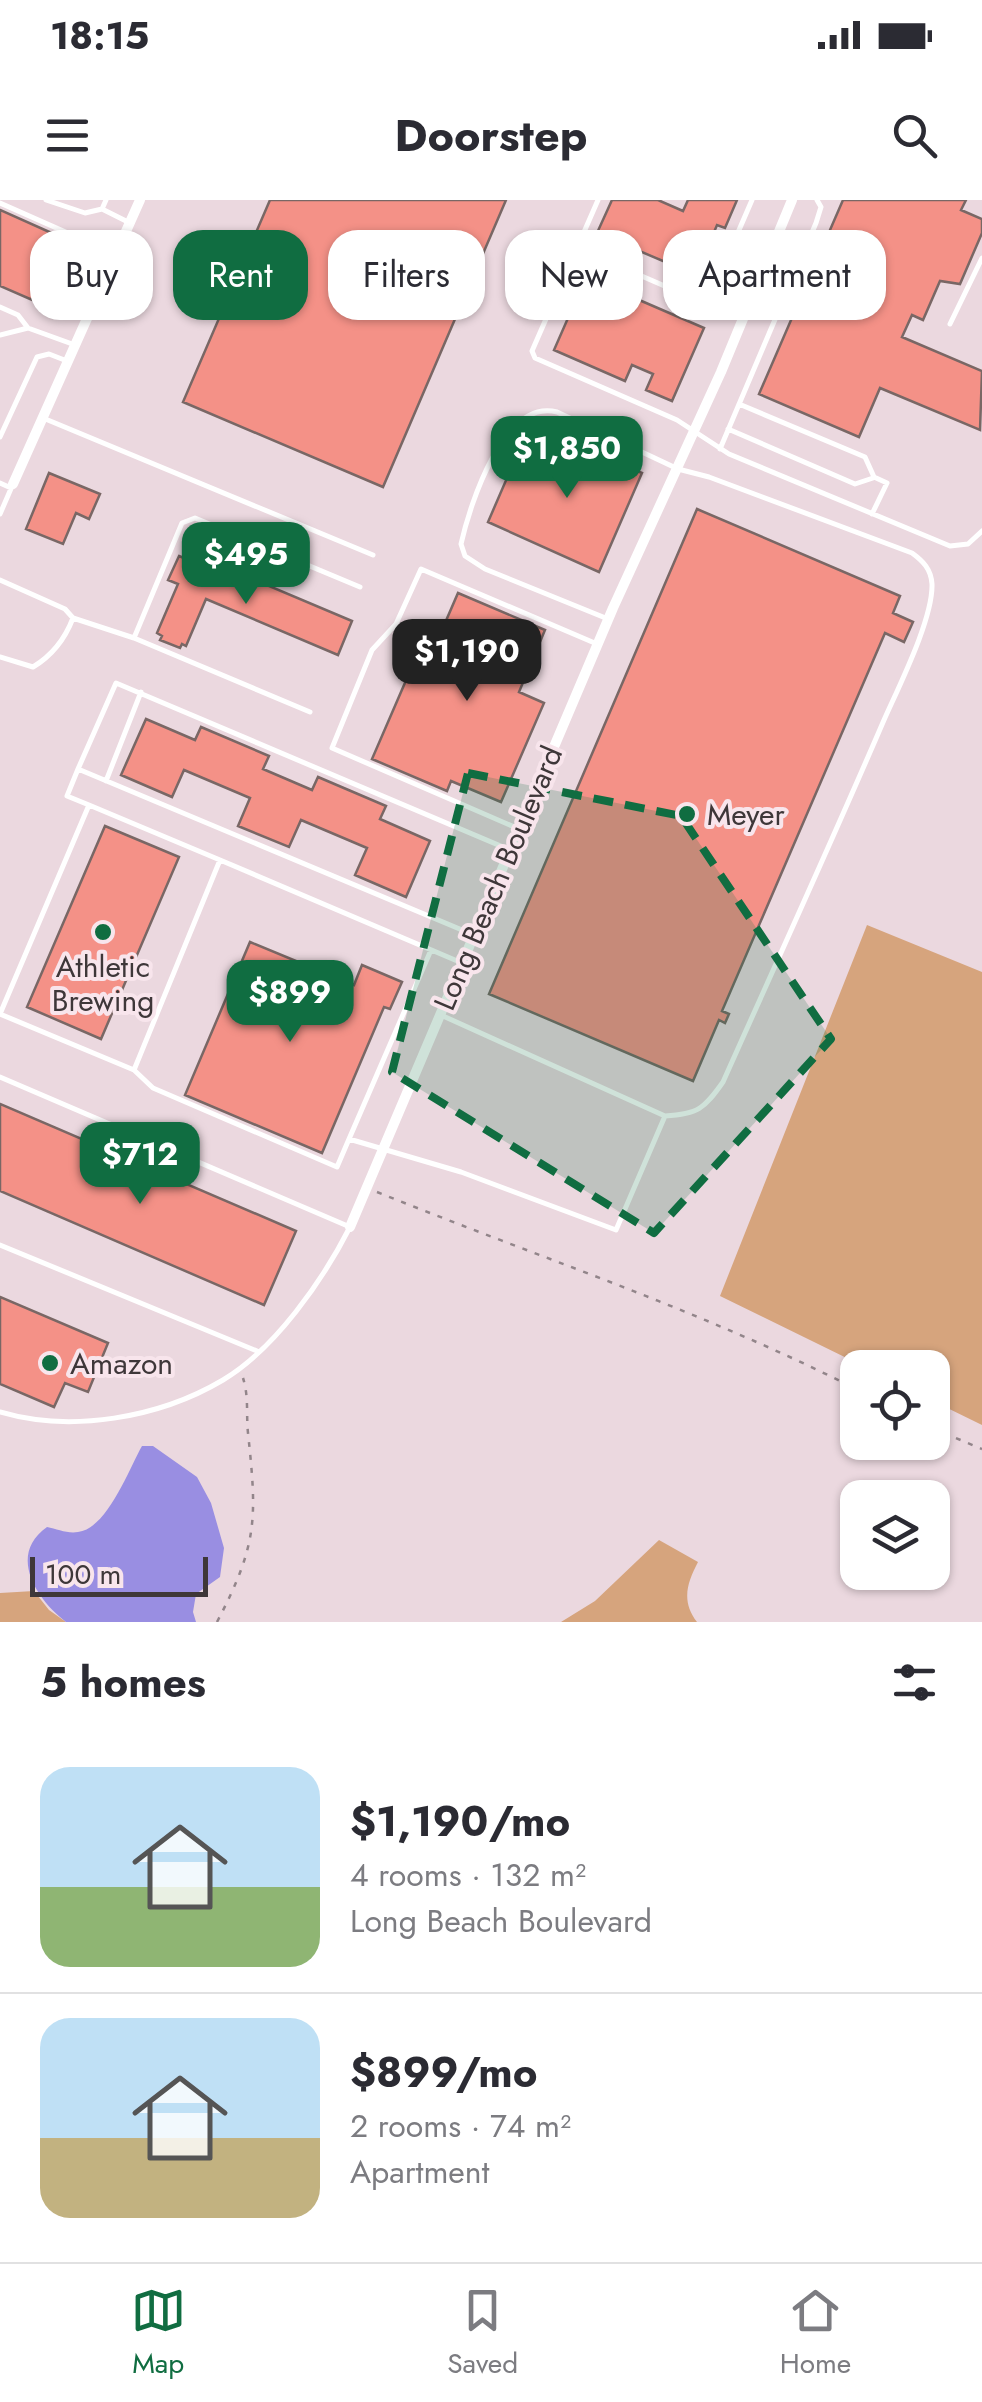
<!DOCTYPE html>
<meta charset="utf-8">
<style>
body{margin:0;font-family:Jost,sans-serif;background:#f7f7f7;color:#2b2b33;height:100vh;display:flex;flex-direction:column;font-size:38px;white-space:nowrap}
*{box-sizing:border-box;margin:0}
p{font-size:32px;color:#7c7c81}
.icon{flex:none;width:55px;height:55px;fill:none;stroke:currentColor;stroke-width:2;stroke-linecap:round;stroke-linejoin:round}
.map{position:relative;height:1422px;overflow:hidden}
.drawer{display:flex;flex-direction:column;background:#fff;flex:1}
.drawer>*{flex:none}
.guide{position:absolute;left:30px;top:30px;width:922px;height:90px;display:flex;gap:20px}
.tools{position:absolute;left:840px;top:1150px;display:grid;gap:20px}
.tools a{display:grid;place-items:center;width:110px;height:110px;border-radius:20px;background:#fff;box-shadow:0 2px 8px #0004;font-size:50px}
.scale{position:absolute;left:30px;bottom:25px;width:178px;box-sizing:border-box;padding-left:10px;border:5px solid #3e3739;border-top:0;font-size:28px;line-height:35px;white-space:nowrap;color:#3e3739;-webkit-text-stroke:8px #f8e5ec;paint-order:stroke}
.price{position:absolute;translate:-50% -85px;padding:0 22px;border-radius:20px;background:#106d41;color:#fff;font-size:32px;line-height:65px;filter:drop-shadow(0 2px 5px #0008)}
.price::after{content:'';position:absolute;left:50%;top:60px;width:30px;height:22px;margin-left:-15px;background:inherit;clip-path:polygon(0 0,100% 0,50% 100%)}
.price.on{background:#222;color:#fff}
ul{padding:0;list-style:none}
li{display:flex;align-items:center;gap:30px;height:250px;padding:0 40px}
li+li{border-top:2px solid #e1e1e2}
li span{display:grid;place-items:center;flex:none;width:280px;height:200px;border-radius:30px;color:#555}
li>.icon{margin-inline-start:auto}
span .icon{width:120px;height:120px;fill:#fffc;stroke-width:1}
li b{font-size:42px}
h2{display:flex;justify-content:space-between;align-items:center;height:120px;padding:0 40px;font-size:42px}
.chip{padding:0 35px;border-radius:30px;background:#fff;box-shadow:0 2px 8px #0004;font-size:35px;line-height:90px}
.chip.on{background:#106d41;color:#fff}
.status{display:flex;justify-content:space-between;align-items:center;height:70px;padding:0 50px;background:#fff;direction:ltr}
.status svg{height:28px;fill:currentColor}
header{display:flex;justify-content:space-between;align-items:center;height:130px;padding:0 40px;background:#fff;font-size:45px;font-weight:700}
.tabs{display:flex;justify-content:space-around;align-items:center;height:140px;border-top:2px solid #e1e1e2;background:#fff;font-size:28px;color:#7c7c81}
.tabs a{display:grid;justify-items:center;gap:5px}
.tabs .on{color:#106d41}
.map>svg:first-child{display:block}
.green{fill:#d6a47d}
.water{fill:#998ee2}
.building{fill:#f49187;stroke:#796765;stroke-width:2.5}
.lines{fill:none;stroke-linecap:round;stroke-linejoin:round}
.path{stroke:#92858a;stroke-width:2.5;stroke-dasharray:5 8;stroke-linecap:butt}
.service{stroke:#fff;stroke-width:5}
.minor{stroke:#fff;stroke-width:10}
.marked{fill:#106d41;fill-opacity:0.2;stroke:#106d41;stroke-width:8;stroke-dasharray:20 12;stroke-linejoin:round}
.poi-dot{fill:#106d41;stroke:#f8e5ec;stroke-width:4}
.labels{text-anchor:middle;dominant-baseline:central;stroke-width:8;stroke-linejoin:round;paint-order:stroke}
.poi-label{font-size:30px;fill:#3e3739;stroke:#f8e5ec;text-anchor:start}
.street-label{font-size:30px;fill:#3e3739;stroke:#f8e5ec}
</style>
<div class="status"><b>18:15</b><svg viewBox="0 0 49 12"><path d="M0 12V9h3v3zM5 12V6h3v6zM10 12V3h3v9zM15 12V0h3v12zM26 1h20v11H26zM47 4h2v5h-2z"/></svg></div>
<header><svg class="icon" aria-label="menu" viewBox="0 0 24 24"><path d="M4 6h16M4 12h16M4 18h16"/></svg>Doorstep<svg class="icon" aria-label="search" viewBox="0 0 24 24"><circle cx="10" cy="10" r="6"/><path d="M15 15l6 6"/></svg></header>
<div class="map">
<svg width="982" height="1422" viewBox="0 0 982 1422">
<rect width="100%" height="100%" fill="#ebd8df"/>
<path class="green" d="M867,725l115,47v453l-49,-24 -1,-33 -67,-1 -145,-71z
M659,1340l39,22c-11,21 -17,39 -1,60h-136l34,-21z
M34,1391l15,19 17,12h-66v-29z"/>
<path class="water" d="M142,1246h11l44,31 14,26 13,45 -4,29 -24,17 -3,18 3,10h-130c-29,-22 -59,-67 -19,-95 10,2 21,7 31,5 29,-3 51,-63 64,-86z"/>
<path class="building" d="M270,0h236l-123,287 -200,-85z
M612,0h46l25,11 5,-11h49l-12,28 -8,-3 -21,50 -99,-42z
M843,0h123l-5,10 21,9v14l-22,51 -20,-3 -17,39 -11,-5 -10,22 80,34 -2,59 -100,-42 -21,49 -100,-43z
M0,10l65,29 -28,63 -37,-16z
M586,77l118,51 -32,73 -26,-11 7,-16 -21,-9 -7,16 -71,-31z
M542,231l100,42 -43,99 -111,-50 26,-60 13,5z
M49,273l51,21 -11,25 -13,-6 -13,31 -37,-15z
M697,309l203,87 -7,17 20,9 -9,20 -19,-9 -163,378 7,3 -4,9 -6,-3 -26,61 -204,-87z
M179,356l29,12 2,-5 12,3 130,55 -14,34 -132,-56 -20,47 -4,-2 -2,4 -20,-8 2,-4 -5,-3 21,-49 -10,-4z
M458,393l87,37 -26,62 25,11 -43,99 -50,-21 -4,10 -75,-32 42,-97 12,5z
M146,519l49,21 6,-13 68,29 -6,13 49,21 6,-13 68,29 -6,13 50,22 -24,56 -51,-22 12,-27 -66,-28 -12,27 -51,-21 12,-28 -66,-28 -12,27 -51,-22z
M105,626l74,31 -78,182 -74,-32z
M250,742l104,43 8,-20 40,17 -12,27 -6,-2 -62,146 -137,-58z
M0,904l296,127 -32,74 -264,-114z
M0,1097l108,46 -20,49 -23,-9 -11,24 -54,-23z"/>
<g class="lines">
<path class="path" d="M377,992c161,65 326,119 481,198
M932,1228l50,21
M217,1422c41,-78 40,-104 31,-189 -2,-19 1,-36 -5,-55"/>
<path class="service" d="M46,0l39,13 17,-4
M106,0l-4,9 28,14
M598,0l-66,151 3,7 142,62 52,34 221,92 18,-2 14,-13
M0,3l113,50
M86,40l-26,62 29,11
M577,48l166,72
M707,104l45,-104
M0,107l18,8 10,13
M950,124l32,-66
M0,135l28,-7 47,17
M739,204l126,53 9,20 13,6 -15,31
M43,218l330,137
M728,229l127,55 18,-6
M0,237l37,-80 12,-3 18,7
M720,249l96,-226 5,-16 -4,-7
M0,283l11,5
M0,314l13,-30
M0,380l65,29 8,9
M134,438l48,-115 13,-5 165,69
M0,457l33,10c20,-12 32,-28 40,-49l61,20 176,74
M78,569l-11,27 22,9
M106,581l35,-89
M519,629l-187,-81 40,-98 24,-26 25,-55 176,75
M474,735l-396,-166 38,-86 394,167
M0,814l134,56 19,18 184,79 12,-28 112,33 155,58 49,-114
M0,814l89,-209 131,55
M443,816l222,100c33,-2 39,-7 58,-34 54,-121 109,-241 161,-362 15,-34 49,-101 48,-136 -1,-15 -9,-23 -20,-31l-203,-76 -31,-8 -121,-57c-53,-14 -87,92 -96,132l4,12 20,13 123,50
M134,870l86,-210 242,103
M0,877l350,150c-27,53 -75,122 -127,153 -64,38 -152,53 -223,32
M349,939l82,-189
M0,1045l257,106"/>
<path class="minor" d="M13,284l127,-284
M350,1027l263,-619 108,-236 71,-172"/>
</g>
<path class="marked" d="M468,573l213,43 150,223 -177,194 -262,-161z"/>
<g class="poi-dot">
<circle cx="687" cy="614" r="10"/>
<circle cx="103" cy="732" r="10"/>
<circle cx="50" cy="1163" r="10"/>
</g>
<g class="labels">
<g class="poi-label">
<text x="707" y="614">Meyer</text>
<text x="103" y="766" text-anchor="middle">Athletic<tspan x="103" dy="34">Brewing</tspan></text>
<text x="70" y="1163">Amazon</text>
</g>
<g class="street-label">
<text transform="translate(498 678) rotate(-67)">Long Beach Boulevard</text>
</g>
</g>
</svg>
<div class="tools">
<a><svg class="icon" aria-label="locate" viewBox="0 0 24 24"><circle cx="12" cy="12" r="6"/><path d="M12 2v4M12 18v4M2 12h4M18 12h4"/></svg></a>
<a><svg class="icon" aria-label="layers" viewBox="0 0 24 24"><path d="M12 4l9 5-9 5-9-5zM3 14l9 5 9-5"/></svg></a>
</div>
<div class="scale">100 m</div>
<b class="price" style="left:567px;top:301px">$1,850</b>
<b class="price" style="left:246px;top:407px">$495</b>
<b class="price on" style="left:467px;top:504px">$1,190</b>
<b class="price" style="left:290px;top:845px">$899</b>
<b class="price" style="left:140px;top:1007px">$712</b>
<div class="guide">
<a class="chip">Buy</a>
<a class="chip on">Rent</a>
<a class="chip">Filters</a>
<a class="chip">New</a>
<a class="chip">Apartment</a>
</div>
</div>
<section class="drawer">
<h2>5 homes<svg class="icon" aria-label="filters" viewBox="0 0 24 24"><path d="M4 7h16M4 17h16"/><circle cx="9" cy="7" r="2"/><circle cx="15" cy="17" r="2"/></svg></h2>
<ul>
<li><span style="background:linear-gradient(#bfe0f5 60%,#8fb573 0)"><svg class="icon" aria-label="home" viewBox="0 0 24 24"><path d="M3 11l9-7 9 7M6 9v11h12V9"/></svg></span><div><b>$1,190/mo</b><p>4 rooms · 132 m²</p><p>Long Beach Boulevard</p></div></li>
<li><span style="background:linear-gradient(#bfe0f5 60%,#c2b280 0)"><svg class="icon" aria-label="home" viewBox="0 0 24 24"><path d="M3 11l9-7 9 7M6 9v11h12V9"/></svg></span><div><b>$899/mo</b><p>2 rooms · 74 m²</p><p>Apartment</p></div></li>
</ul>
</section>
<nav class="tabs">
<a class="on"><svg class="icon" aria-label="map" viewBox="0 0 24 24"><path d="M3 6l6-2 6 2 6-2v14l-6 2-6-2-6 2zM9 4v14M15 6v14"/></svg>Map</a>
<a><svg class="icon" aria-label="saved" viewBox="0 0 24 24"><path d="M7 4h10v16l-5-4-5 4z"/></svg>Saved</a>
<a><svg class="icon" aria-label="home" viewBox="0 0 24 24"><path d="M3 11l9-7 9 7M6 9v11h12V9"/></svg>Home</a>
</nav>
